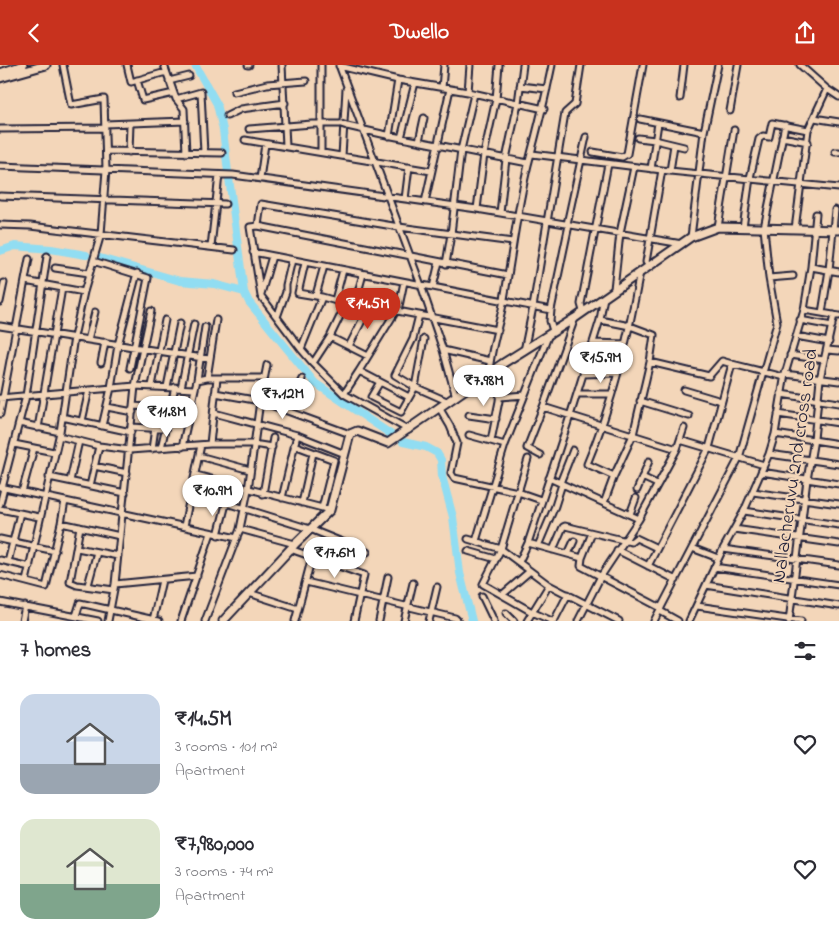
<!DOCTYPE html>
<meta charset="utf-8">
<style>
body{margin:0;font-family:"Indie Flower",sans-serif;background:#f2f2f3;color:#2b2b33;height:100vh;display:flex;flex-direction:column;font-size:19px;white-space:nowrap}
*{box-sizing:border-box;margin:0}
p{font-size:16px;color:#7c7c81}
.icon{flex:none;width:28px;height:28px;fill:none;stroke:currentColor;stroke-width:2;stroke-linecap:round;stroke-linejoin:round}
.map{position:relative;height:556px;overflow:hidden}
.details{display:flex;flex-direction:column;background:#fff;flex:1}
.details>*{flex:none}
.price{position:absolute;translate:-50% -42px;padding:0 11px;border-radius:18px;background:#fff;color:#222;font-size:16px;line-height:32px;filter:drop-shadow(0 1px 2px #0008)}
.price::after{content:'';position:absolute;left:50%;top:30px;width:15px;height:11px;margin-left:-8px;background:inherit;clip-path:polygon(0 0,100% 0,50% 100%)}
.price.current{background:#c8321e;color:#fff}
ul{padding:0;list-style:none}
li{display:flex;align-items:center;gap:15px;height:125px;padding:0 20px}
li span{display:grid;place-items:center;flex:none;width:140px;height:100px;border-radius:15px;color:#555}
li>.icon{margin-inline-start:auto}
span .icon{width:60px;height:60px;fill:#fffc;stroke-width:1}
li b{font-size:21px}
h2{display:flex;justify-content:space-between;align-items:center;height:60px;padding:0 20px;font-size:21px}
header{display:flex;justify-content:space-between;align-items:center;height:65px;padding:0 20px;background:#c8321e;color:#fff;font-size:22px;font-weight:700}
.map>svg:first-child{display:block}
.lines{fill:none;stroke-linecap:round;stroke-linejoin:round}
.river{stroke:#91ddf2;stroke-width:8}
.minor-casing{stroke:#22223b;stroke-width:9}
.secondary-casing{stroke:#22223b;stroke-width:11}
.minor{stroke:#f3d6b9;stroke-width:5}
.secondary{stroke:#f3d6b9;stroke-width:7}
.minor-bridge-casing{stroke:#22223b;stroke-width:9;stroke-linecap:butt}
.minor-bridge{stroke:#f3d6b9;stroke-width:5}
.labels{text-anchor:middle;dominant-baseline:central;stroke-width:4;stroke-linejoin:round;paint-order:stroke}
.street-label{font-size:20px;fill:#22223b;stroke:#f3d6b9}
</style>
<header><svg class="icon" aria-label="back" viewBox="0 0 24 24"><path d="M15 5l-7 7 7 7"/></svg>Dwello<svg class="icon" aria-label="share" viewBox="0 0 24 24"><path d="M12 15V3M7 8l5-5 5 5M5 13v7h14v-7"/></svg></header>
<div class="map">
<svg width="839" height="556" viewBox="0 0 839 556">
<rect width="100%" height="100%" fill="#f3d6b9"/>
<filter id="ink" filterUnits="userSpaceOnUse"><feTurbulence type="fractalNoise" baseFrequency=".02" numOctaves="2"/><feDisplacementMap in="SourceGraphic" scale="10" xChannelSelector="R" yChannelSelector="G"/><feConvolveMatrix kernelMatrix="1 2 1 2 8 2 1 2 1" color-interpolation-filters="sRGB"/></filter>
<g filter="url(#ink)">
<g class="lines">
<path class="river" d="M195,0l22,39 6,26 5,42
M229,113l15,114 5,10 66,81 77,52
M0,186l15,-5 36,3 35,6
M100,193l80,23 34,3 30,8
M403,377l23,5 11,6 4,7 1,16 11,41 7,56 12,48"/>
<g class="minor-casing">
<path id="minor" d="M127,0l4,17 35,-10
M164,0l12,34 8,10 2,44
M248,0h1
M282,0l4,81
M339,0l82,220 22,65 13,47
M800,0l27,24 12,8
M339,1l59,14 70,12 76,17
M137,15l6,20 31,-7
M169,16l20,-5
M520,21l27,3
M442,23l2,-23
M234,27l33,-8 39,-3
M468,27l2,-27
M680,33l4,-33
M176,34l25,-7 3,61
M730,46l8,-46
M227,51l14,-7 44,-6
M814,53l25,4
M640,54l64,13
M105,59l80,-3
M347,61l35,8 146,29
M0,64l105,-1
M249,64l63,-5h29
M389,71l9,-56
M782,72l26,5
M401,73l14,-55
M638,73l17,2 29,7
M245,75l186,31
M419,76l5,-23
M106,86l116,2
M129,87l1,-28
M321,87v-87
M593,87l29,5 5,-3 16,-89
M835,87h4
M532,89l138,17 169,17
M342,91l4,-67
M0,101l233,9 244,34 205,35
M651,104l7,-46
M670,106l4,-26
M260,114l5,-35
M0,131l225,8
M405,134l4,-32
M425,137l25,-113
M477,144l7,-55 12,-55 3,-34
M500,148l6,-54 12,-56 5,-38
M567,159l19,-87
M0,160l30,1 204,24
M258,161l3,-22 138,23 114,15
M718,162l16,-97
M743,163l7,-50 9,-39 4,-3 6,1 3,-14 36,7
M795,164l13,-99 19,-41
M691,172l13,-105 14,-67
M211,182l8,-72
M253,187l298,58 18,-85
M93,196l55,17 -18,90
M305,198l-7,30 24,4 32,9 1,-3
M446,199l5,-30 10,-84 13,-56
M649,201l-3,-4 16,-92
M811,202l28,5
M55,203l34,5
M363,209l-8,29 143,27
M769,213l24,-2
M25,216l59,11
M433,222l6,-25
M614,224l6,-56 14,-66
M261,229l11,-38
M316,230l8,-29
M335,235l8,-30
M0,237l4,-19
M551,245l-1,11 3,10
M804,245l35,6
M396,246l-37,60 50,26
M398,246l6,-29
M583,246l-2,-7 27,-140
M822,248l7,-43 6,-60
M419,250l-6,24 -18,36 20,12 34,15
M277,252l9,-25v-7l6,-25
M600,255l30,6 24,9 -4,27 -17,73 -19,41 -10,27
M800,255l32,6
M0,261l209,33
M796,271l33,6
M330,272l38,19
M88,275l7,-28
M593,278l32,1
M349,281l21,-41
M301,284l21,-52
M443,285l47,11
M827,285l12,1
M524,286l9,-44 32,-194 10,-9 6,-39
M790,290l34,5
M650,297l59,14 13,-15 10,3
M101,298l4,-21
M313,298l17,-26 16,-33
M489,309c1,-25 11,-50 15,-75 8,-44 13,-90 24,-134 9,-34 17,-66 24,-100
M583,309l34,-1
M785,309l54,7
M207,313l9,-58
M197,315l10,-2h57
M380,317l-9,15 30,15 14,-25 9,-48
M152,321l13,-66
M167,322l13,-64
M181,323l13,-64
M684,325l37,11
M215,328l45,8 90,33
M344,329l15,-23
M577,329h35
M781,329l58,9
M500,332l25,-2
M0,333l135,-12 59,3
M640,336l49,15
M134,341l36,3
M107,342l26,5
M543,342l134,42
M440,344l10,17 7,17 -6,30 3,5 64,14 23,8
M287,345l15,-31
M214,348l83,22 48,19
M0,349l29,-155
M778,349l61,9
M469,350l27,4
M62,352l69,15
M82,356l7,-31
M19,358l41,9
M102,361l9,-38 7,-43 19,-72
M132,362l33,2
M38,363l24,-140
M409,365l-65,-36 -31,-31 -12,-14 -40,-53 -11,-69 8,-1 250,49
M775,369l64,10
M469,370l36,10
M59,371l40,10 31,4 80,-6h43l19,3
M680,375l84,25
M491,376l8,-40 3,-37
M14,379l40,8
M210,379l7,-66
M294,380l40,15 -12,48
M182,382l15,-67 8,-53
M161,383l14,-61
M152,384l3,-21
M769,389l70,10
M540,390l-13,-7 16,-41 32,-89
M199,391l51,14
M528,394l-27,90 -18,35 49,28 20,9
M94,401l33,7
M761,407l78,12
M196,410l134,35
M614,411l-27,-12c26,-61 41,-126 53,-192
M49,412l76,16
M642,412l15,7
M549,413l90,41
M70,416l9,-40
M560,418l13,-33
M90,421l9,-40
M0,422l237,51
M2,423l24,-92 21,-140
M637,425l12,-29
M22,427l12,-44
M191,427l119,37 57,23
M753,427l86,12
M263,429l10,-56
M282,433l15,-63
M302,438l11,-50
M0,439l4,-16
M0,444l39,8
M744,446l95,14
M630,449l6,-16
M61,458l59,13
M184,461l17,-81
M80,462l-10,55 7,3 37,5
M240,464l55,15
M734,464l105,15
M218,470l8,-31
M0,474l55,12
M468,474l33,10 48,36 70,36
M476,476l29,-96 44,-111
M528,478l54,15 -1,8 80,42
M538,481l17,-40 7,-22
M77,483l41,8
M692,483l26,10
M290,484l74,26 -10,46
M723,484l116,16
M553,485l10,-23 2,-1 66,16 5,-4 21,10
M617,485l59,30
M468,486l28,8
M568,489l6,-13
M582,493l10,-25
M0,495l30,7
M8,497l12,-49
M519,497l9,-19 42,-127 30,-96 4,-23
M648,501l61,-118 23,-84 52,13
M714,502l125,18
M0,510l46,12 15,-64 4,-22
M26,516l34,-149 14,-95 10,-45 17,-58 5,-64 -2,-71 -33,6 -8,-40
M306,517l149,36 3,3
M115,519l82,-8
M88,520l9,-33
M706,520l133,21
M249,528l49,16
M502,530l28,-24
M482,531l12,25
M0,537l98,19
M697,541l104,15
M660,546l18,10
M506,548l8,8
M76,551l4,-13 79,18
M153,555l9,-40
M22,556l3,-15
M108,556l7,-37 20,-198 16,-75
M181,556l30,-88
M205,556l35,-92 8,-39 12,-89 7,-36
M295,556l17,-64
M379,556l9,-44
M404,556l9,-38
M429,556l8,-34
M527,556l22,-36
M554,556l14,-27
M578,556l23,-45 38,-57 38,-70 7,-21
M654,556l85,-163 38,-135 -8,-45 -5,-50 21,-103
M689,556l34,-72 21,-38 25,-57 6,-20 10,-60 19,-64 7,-43 5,-53
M789,556l18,-141 7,-41 6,-60 14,-64"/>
</g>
<g class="secondary-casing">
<path id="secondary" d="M0,8l23,-8
M0,13l46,-13
M223,556l72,-77 35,-34 20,-76 7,-3 31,12 114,-79 73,-46 116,-81 27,-10 121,3"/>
</g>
<use href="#minor" class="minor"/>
<use href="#secondary" class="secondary"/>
<g class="minor-bridge-casing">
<path id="minor-bridge" d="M341,59l6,2"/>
</g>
<use href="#minor-bridge" class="minor-bridge"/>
</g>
</g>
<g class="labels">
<g class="street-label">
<text transform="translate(796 401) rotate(-82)">Nallacheruvu 2nd cross road</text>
</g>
</g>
</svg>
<b class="price current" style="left:368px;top:265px">₹14.5M</b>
<b class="price" style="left:601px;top:319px">₹15.9M</b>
<b class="price" style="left:484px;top:342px">₹7.98M</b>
<b class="price" style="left:283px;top:355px">₹7.12M</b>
<b class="price" style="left:167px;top:373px">₹11.8M</b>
<b class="price" style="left:213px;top:452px">₹10.9M</b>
<b class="price" style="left:335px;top:514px">₹17.6M</b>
</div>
<section class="details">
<h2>7 homes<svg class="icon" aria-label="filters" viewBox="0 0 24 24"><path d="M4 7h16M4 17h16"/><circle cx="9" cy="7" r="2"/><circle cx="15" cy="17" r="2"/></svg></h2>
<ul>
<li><span style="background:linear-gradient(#c9d6e8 70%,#9aa5b1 0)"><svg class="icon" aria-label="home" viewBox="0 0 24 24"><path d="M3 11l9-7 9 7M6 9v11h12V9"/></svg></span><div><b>₹14.5M</b><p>3 rooms · 101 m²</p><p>Apartment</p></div><svg class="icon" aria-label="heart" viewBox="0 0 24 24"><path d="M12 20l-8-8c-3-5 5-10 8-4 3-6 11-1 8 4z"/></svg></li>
<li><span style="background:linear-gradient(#dfe7d0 65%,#7fa58c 0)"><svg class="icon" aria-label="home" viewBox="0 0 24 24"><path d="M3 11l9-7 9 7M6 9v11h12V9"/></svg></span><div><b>₹7,980,000</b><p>3 rooms · 74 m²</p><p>Apartment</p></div><svg class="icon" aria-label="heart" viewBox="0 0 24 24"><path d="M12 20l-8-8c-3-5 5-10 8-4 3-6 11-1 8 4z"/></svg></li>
</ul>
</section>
